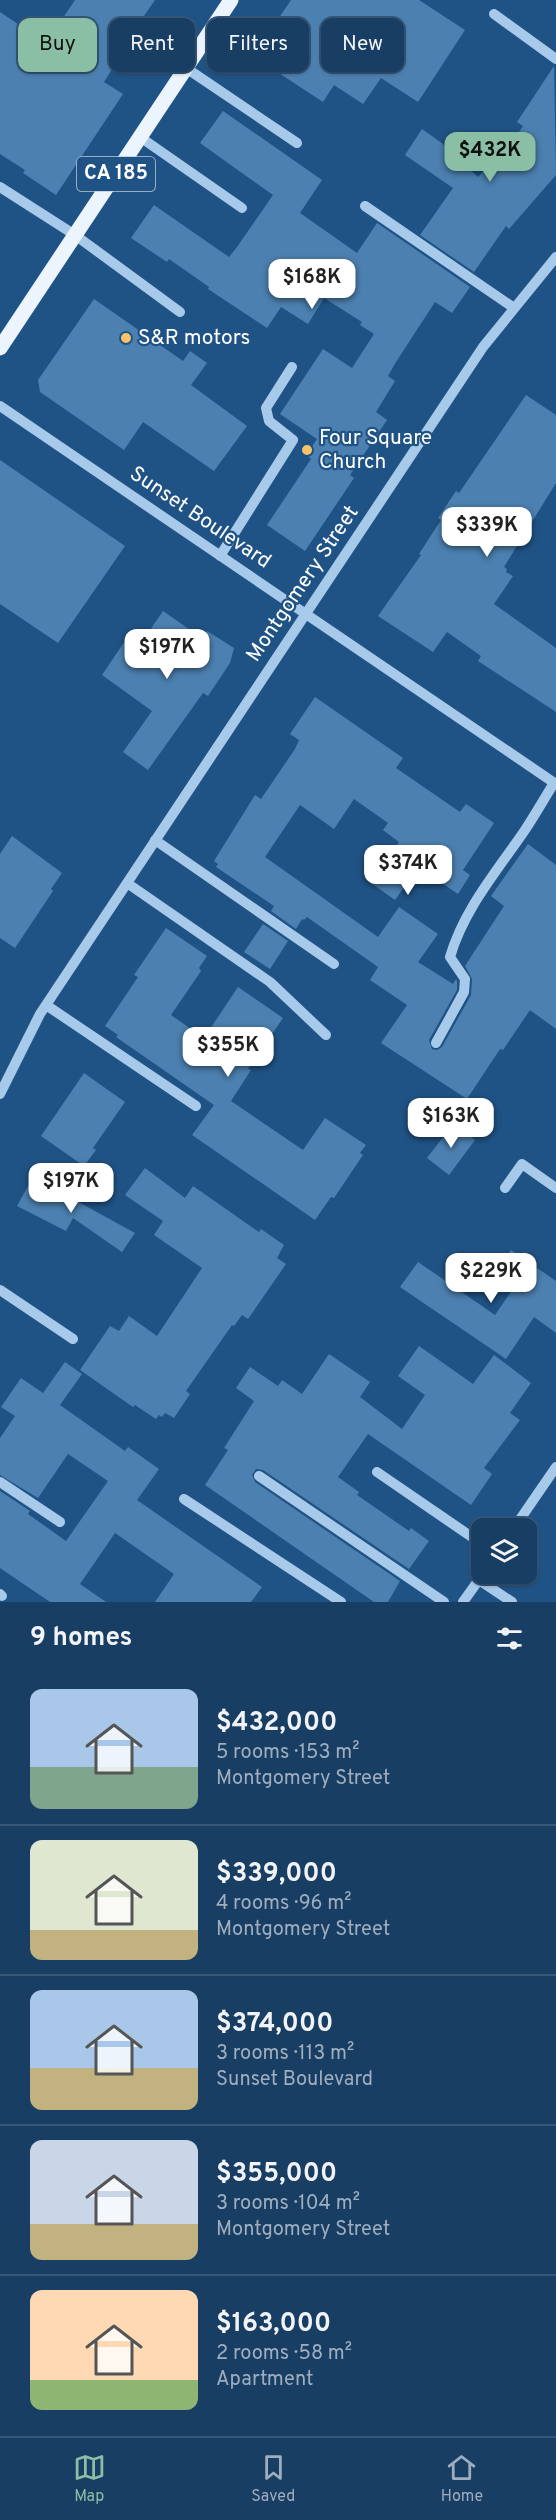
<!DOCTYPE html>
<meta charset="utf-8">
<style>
body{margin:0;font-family:Overpass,sans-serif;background:#21456a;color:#f1f3f6;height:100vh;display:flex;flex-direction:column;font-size:22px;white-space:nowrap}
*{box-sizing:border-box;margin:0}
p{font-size:20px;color:#9faebf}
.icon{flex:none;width:33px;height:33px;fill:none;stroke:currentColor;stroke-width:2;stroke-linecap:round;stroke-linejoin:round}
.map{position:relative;height:1602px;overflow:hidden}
.sheet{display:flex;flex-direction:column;background:#183e64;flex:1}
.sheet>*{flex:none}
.top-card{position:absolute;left:18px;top:18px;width:520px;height:54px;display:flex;gap:12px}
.fabs{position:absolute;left:471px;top:1518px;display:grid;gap:12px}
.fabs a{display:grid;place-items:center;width:66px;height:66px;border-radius:12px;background:#183e64;box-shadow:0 2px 4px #0004,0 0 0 2px #365778;font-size:30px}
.price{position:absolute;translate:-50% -51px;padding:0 14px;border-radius:12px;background:#fff;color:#222;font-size:20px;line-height:39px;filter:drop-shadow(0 2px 3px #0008)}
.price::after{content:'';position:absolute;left:50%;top:36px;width:18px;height:14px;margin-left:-9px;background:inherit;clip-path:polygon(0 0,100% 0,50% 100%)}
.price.current{background:#8abfa5;color:#111}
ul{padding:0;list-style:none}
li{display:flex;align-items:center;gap:18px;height:150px;padding:0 30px}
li+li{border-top:2px solid #365778}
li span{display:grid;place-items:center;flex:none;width:168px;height:120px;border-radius:12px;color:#555}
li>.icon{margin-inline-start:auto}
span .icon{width:72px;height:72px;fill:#fffc;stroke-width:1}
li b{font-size:26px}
h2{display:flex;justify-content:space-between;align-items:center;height:72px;padding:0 30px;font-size:26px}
.chip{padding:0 21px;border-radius:12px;background:#183e64;box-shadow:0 2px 4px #0004,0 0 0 2px #365778;font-size:21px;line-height:54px}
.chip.current{background:#8abfa5;color:#111}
.tab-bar{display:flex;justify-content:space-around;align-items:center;height:84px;border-top:2px solid #365778;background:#183e64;font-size:16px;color:#9faebf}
.tab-bar a{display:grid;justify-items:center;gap:3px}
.tab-bar .current{color:#8abfa5}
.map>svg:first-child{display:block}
.building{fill:#4c80b0}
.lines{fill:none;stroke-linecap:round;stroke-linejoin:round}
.minor{stroke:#a8caea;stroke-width:10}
.major{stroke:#ecf4fe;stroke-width:15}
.poi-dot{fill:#f7c469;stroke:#205385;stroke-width:2}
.labels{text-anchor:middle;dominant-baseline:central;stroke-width:4.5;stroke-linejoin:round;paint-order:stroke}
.shield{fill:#205385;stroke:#bccbda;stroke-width:1.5}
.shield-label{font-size:20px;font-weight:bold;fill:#fff}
.poi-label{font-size:21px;fill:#fff;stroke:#205385;text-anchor:start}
.street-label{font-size:21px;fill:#fff;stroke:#205385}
</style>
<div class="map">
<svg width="556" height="1602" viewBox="0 0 556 1602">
<rect width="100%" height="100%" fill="#205385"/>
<path class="building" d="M75,0h80l-31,45 2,2 -22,35 19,12 -67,101 -33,-22 2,-3 -25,-16v-142l46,31z
M291,0h128l46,30 -47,72 -37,-24 -18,26 -29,-19 -11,17 -70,-46z
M554,66l2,109 -47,54 -3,-3 -32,46 -54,-37 33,-47 -48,-33 17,-26 21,15 35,33 10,-11 5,5 30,-45 -6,-4z
M223,111l99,69 -22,33 57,40 20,-30 93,64 -18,26 -17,-11 -39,60 -8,14 7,5 -19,31 11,8 -37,55 4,3 -49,73 -38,-26 44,-66 -5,-4 11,-16 -37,-25 43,-65 29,19 22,-34 -14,-9 2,-3 -38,-24 -16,26 -27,-17 -14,21 -59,-39 1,-2 -40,-28 -2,3 -36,-24 23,-33 75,52 8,-10 36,-52 -73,-52z
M94,299l89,62 7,-10 17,12 -16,22 56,41 -33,45 -71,-49 -19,28 -84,-58 -2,-12z
M526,395l30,20v68l-52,84 3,2 -1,3 7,4 -19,28 62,44v64l-78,-51 3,-5 -34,-24 -14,20 -55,-36 43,-61 -2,-1 22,-34 -3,-2 18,-27 3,2z
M0,460l125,86 -67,97 -58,-39z
M163,611l36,25 4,1 4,-6 27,17 -4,15 -22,33 -5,-3 -55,77 -25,-18 29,-41 -50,-36 25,-37 12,8z
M315,697l88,61 -7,10 64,44 6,-8 28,19 -31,47 7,5 -12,19 -40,-27 -23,33 -24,-17 28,-41 -16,-12 5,-7 -34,-24 -20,30 -34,-24 -35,52 113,80 21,-30 39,27 -20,28 35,22 3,-5 1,2v9l-28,50 3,9 5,1 5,-3 29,-52 1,-16 -7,-13 39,-60 -13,-10 37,-52 28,21v164l-26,-19 -27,40 -3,-1 -33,50 -86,-56 26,-38 -37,-25 8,-13 -71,-50 -3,3 -2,-1 -6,10 -25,-18 3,-5 -58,-39 2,-3 -4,-3 41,-66 6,4 34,-50 4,-9 -9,-6z
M12,836l50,37 -11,16 2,2 -38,57 -15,-10v-84z
M263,924l25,17 -18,28 -26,-17z
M166,928l41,28 -8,12 2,3 -30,44 33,23 34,-51 45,31 -35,51 3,1 -20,31 72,49 22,-32 41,27 -6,8 3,2 -29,43 -3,-1 -16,23 -123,-85 22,-30 -98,-68 2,-2 -13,-9 33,-49 -4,-2z
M84,1073l41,29 -32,46 3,2 -12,16 -43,-30z
M454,1123l21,17 -26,35 -22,-17z
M145,1168l40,30 8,-12 66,46 2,-3 23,16 -7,13 9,6 -38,55 -6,-4 -8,11 -2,-1 -46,66 4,3 -16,24 -9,-5 -3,4 -3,-2 -3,4 -21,-14 -2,2 -53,-37 30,-44 9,5 10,-15 28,20 45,-68 -48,-33 9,-14 -38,-26z
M33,1177l102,56 -13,19 -49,-34 -7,13 -49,-25z
M511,1250l45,31v52l-22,-16 -28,42 -106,-72 18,-25 77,53 24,-35 -20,-13z
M419,1346l54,38 21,-29 37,28 -21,30 10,7 -36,48 8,6 -21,31 -103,-71 -30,43 21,15 -2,3 52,36 2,-3 18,13 -20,28 -146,-99 -7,-1 -4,6 3,7 145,99 -12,21h-14l-169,-117 23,-35 -4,-2 30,-47 -18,-13 14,-21 28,19 4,-6 20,14 27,-40 41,28 -10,15 42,32 23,-34 -27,-19z
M65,1362l17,12 -22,31 65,46 3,-4 31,22 -22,31 125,87 -11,15h-96l19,-28 -59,-41 -35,51 26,18h-56l-50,-34v-77l30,20 -2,3 38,27 42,-60 -40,-27 -30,44 -38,-23v-37l15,-22 -14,-9 20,-29 22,15z"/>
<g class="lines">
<path class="minor" d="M494,14l62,45
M186,68l111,75
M140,137l102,71
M0,187l75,48 105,77
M365,206l149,102
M0,406l556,378
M220,556l73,-116 -24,-19 -3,-13 26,-41
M155,840l179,124
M127,883l143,99 56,53
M46,1005l150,101
M436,1043l28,-51 1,-13 -15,-22c14,-48 47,-86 75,-127 10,-15 19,-31 29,-47
M0,1094l40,-80 95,-143 348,-524 73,-90
M505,1188l17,-24 34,24
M0,1290l73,49
M377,1472l105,72
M259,1476l185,126
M0,1482l60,40
M184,1499l157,103
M514,1528l42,-61
M479,1580l33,22
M0,1594l2,2
M463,1602l20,-28"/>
<path class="major" d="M0,348l231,-348"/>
</g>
<g class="poi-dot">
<circle cx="126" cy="338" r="6"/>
<circle cx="307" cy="450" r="6"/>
</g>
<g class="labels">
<rect class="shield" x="77" y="157" width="78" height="34" rx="4.5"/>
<g class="shield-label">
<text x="116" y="174">CA 185</text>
</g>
<g class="poi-label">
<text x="138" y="338">S&amp;R motors</text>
<text x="319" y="438">Four Square<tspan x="319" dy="24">Church</tspan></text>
</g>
<g class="street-label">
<text transform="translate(200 518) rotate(34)">Sunset Boulevard</text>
<text transform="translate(303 584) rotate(-56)">Montgomery Street</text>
</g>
</g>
</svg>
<div class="fabs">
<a><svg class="icon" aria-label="layers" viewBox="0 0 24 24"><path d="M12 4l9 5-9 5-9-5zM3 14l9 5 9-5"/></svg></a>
</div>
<b class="price current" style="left:490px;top:183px">$432K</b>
<b class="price" style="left:312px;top:310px">$168K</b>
<b class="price" style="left:487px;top:558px">$339K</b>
<b class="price" style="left:167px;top:680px">$197K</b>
<b class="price" style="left:408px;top:896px">$374K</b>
<b class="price" style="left:228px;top:1078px">$355K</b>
<b class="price" style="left:451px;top:1149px">$163K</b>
<b class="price" style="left:71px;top:1214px">$197K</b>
<b class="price" style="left:491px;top:1304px">$229K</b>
<div class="top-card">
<a class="chip current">Buy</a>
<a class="chip">Rent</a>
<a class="chip">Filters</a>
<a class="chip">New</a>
</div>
</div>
<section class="sheet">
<h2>9 homes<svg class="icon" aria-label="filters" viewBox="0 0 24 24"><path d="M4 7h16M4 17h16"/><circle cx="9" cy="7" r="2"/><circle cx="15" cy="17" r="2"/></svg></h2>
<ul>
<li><span style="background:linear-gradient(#a9c7e8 65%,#7fa58c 0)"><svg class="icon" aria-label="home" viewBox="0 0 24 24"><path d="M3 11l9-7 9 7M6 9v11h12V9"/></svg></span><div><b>$432,000</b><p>5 rooms · 153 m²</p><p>Montgomery Street</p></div></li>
<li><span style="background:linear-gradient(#dfe7d0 75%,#c2b280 0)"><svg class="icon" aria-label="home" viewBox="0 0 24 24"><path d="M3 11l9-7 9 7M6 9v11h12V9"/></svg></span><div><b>$339,000</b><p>4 rooms · 96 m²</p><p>Montgomery Street</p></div></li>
<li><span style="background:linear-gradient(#a9c7e8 65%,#c2b280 0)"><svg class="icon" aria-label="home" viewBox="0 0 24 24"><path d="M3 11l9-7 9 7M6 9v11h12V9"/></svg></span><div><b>$374,000</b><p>3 rooms · 113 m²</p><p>Sunset Boulevard</p></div></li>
<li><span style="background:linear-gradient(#c9d6e8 70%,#c2b280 0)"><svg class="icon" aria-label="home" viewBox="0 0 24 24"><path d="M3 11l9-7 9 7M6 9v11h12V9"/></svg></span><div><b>$355,000</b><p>3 rooms · 104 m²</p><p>Montgomery Street</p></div></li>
<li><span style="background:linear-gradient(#ffd9b3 75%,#8fb573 0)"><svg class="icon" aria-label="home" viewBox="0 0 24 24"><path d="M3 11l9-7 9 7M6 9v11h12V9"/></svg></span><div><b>$163,000</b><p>2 rooms · 58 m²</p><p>Apartment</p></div></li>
</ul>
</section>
<nav class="tab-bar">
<a class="current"><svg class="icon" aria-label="map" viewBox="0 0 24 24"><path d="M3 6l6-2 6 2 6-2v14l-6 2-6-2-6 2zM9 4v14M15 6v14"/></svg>Map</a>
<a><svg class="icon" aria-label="saved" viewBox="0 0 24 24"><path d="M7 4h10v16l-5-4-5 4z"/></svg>Saved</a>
<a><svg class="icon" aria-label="home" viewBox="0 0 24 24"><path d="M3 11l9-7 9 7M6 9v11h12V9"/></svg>Home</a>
</nav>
